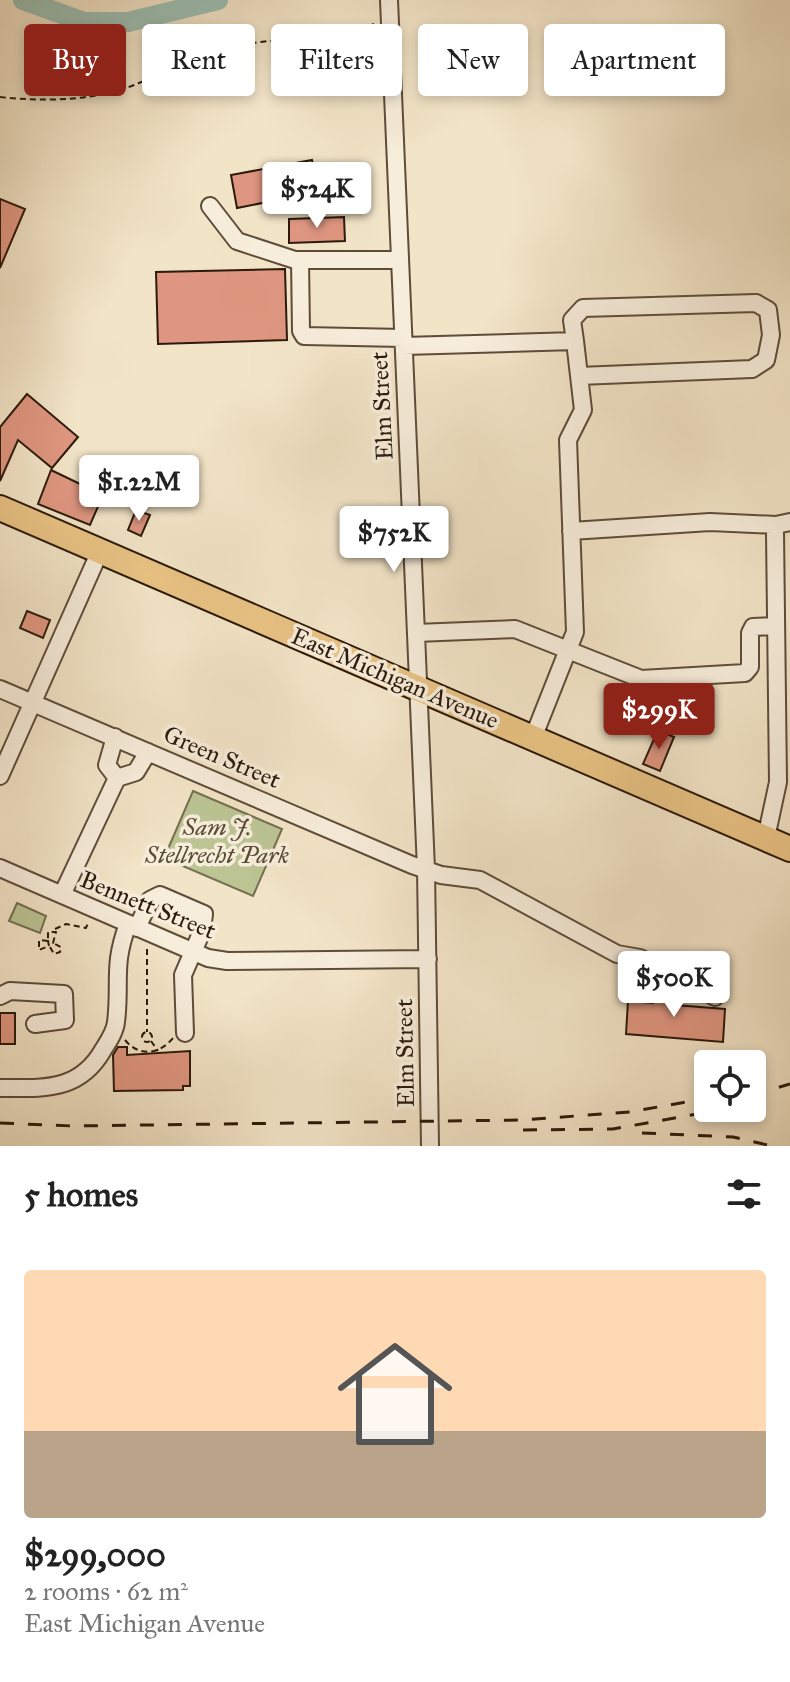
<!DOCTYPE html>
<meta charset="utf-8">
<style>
body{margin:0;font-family:"IM FELL Great Primer",serif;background:#f2f2f2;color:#222;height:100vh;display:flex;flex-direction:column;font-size:30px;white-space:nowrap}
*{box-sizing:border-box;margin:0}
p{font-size:26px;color:#767676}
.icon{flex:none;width:44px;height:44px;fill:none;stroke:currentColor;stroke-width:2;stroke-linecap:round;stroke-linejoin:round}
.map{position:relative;height:1146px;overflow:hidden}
.details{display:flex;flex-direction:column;background:#fff;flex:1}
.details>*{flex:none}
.guide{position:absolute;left:24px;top:24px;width:742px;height:72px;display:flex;gap:16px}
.fabs{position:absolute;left:694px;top:1050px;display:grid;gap:16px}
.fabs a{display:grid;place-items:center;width:72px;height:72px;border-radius:8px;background:#fff;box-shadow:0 4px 12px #0003;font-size:40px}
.price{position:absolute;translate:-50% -68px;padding:0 18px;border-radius:8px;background:#fff;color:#222;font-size:26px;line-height:52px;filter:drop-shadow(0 2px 4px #0008)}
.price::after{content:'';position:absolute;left:50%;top:48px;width:24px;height:18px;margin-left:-12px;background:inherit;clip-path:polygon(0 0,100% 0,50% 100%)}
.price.current{background:#8f2418;color:#fff}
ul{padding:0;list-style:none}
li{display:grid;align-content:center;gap:16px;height:424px;padding:0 24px}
li span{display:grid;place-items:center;height:248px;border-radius:8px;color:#555}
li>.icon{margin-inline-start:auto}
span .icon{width:144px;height:144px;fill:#fffc;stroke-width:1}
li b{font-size:34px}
h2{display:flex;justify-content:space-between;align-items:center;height:96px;padding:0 24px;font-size:34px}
.pill{padding:0 28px;border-radius:8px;background:#fff;box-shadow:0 4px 12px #0003;font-size:28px;line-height:72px}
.pill.current{background:#8f2418;color:#fff}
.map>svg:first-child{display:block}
.green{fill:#bcc494;stroke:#746f50;stroke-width:2}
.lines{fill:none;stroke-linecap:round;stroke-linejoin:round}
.river{stroke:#9bbfb4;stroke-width:20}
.building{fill:#df9680;stroke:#2c1a0b;stroke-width:2}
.minor-casing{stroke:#5e4c3a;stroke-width:20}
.highway-casing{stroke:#2c1a0b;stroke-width:28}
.path{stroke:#2c1a0b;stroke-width:2;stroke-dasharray:6 4;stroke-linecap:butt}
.minor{stroke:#f7eddb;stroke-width:16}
.highway{stroke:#e9c284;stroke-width:24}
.rail{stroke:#2c1a0b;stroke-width:3;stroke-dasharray:14 14;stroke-linecap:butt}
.labels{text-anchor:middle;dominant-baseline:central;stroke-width:7;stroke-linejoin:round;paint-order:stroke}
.street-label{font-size:24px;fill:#2c1a0b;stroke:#f7eddb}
.park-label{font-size:24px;font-style:italic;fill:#574d34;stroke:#f7eddb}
</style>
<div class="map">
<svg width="790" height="1146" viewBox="0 0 790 1146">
<rect width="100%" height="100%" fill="#f2e4c7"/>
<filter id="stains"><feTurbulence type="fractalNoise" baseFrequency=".0025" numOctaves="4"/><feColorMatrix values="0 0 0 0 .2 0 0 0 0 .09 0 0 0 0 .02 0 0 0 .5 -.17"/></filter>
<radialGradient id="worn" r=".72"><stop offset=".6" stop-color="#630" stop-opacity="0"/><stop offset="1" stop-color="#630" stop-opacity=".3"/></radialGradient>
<path class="green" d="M193,791l89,38 -29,67 -89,-38z
M17,903l29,13 -6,17 -31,-12z"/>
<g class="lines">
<path class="river" d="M23,0l61,22h44l90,-22"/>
</g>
<path class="building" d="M312,160l6,32 -81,16 -6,-33z
M0,199l25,10 -25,59z
M344,217l1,24 -56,2v-24z
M285,269l2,71 -129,4 -2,-72z
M27,394l51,43 -26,31 -34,-28 -18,41v-54z
M51,470l52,25 -13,30 -52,-21z
M136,510l14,5 -9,21 -13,-6z
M27,611l23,9 -7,18 -23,-10z
M658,730l16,7 -14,34 -17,-7z
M654,987l22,2 -1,16 50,4 -2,33 -97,-8 2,-33 25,2z
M0,1013h15v31h-15z
M118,1047h9v8l63,-4v35h-7v4l-69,1 -1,-36z"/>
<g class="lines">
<g class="minor-casing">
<path id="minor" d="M389,0l37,869 4,277
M210,206l27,35 58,19h105
M300,260l1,71 3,5 99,2
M575,341l-3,-21 11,-12 173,-5 12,7 3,25 -5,25 -14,9 -173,7
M404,346l171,-5 8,69 -15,30 7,192 -42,106
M571,531l139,-9 66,3
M416,633l99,-4 126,50 104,-6 5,-6v-34l3,-6 23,-1
M0,689l412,176 29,10 39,5 137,74 23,4 75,39
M115,737l-8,28 10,13
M0,776l100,-225
M766,838l12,-56 -3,-250 1,-7 14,-3
M0,868l208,90 19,3 201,-2
M62,895l55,-117 19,-6 12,-20
M137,928l13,-28 10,-5 44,19 -2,17 -19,44 2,58
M0,996l10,-5 54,3 1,26 -30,4
M0,1088c43,0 79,4 103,-38 5,-8 12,-18 13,-28 5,-40 -4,-56 12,-98"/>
</g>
<g class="highway-casing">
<path id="highway" d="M0,508l790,341"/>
</g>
<path class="path" d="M0,97c44,5 98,4 139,-14 32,-13 62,-30 97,-37 45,-10 96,-4 138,-22
M55,929l11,-5 20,4 2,-5
M48,941l-9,-1v10l10,-4 -1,-5 5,2 3,-11h-8v9
M50,947l4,7 6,-2 1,-5 -8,-4
M147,949v83
M142 1037a5 5 0 1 1 10 0a5 5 0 1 1-10 0Z
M125,1040c14,17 34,15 48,-2
M151,1041l7,10"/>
<use href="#minor" class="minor"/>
<use href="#highway" class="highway"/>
<path class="rail" d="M752,1095l38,-11
M0,1123l73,3 448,-6 109,-8 78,-14
M523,1130l90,-1 118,-21
M642,1133l91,4 39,9"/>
</g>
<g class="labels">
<g class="street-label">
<text transform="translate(382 406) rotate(-93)">Elm Street</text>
<text transform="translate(395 678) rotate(23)">East Michigan Avenue</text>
<text transform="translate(222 757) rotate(23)">Green Street</text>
<text transform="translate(148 905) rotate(22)">Bennett Street</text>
<text transform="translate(405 1053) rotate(-91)">Elm Street</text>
</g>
<g class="park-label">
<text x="217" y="827">Sam J.<tspan x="217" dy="28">Stellrecht Park</tspan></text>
</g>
</g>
<rect width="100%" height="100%" filter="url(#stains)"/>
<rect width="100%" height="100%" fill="url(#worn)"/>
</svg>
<div class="fabs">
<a><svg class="icon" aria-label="locate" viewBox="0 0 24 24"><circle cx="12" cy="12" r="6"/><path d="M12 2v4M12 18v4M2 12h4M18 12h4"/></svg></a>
</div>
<b class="price" style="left:317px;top:230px">$524K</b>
<b class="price" style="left:139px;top:523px">$1.22M</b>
<b class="price" style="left:394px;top:574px">$752K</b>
<b class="price current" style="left:659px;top:751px">$299K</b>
<b class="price" style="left:674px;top:1019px">$500K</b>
<div class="guide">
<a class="pill current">Buy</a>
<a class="pill">Rent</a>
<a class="pill">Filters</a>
<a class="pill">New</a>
<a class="pill">Apartment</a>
</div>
</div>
<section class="details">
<h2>5 homes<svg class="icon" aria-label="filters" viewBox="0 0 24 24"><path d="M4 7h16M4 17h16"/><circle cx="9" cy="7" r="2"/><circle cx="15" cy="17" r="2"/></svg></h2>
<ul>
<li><span style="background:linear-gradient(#ffd9b3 65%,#b9a48a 0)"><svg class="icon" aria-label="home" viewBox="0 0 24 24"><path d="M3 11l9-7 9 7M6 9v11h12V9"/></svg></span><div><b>$299,000</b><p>2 rooms · 62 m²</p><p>East Michigan Avenue</p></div></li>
</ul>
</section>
